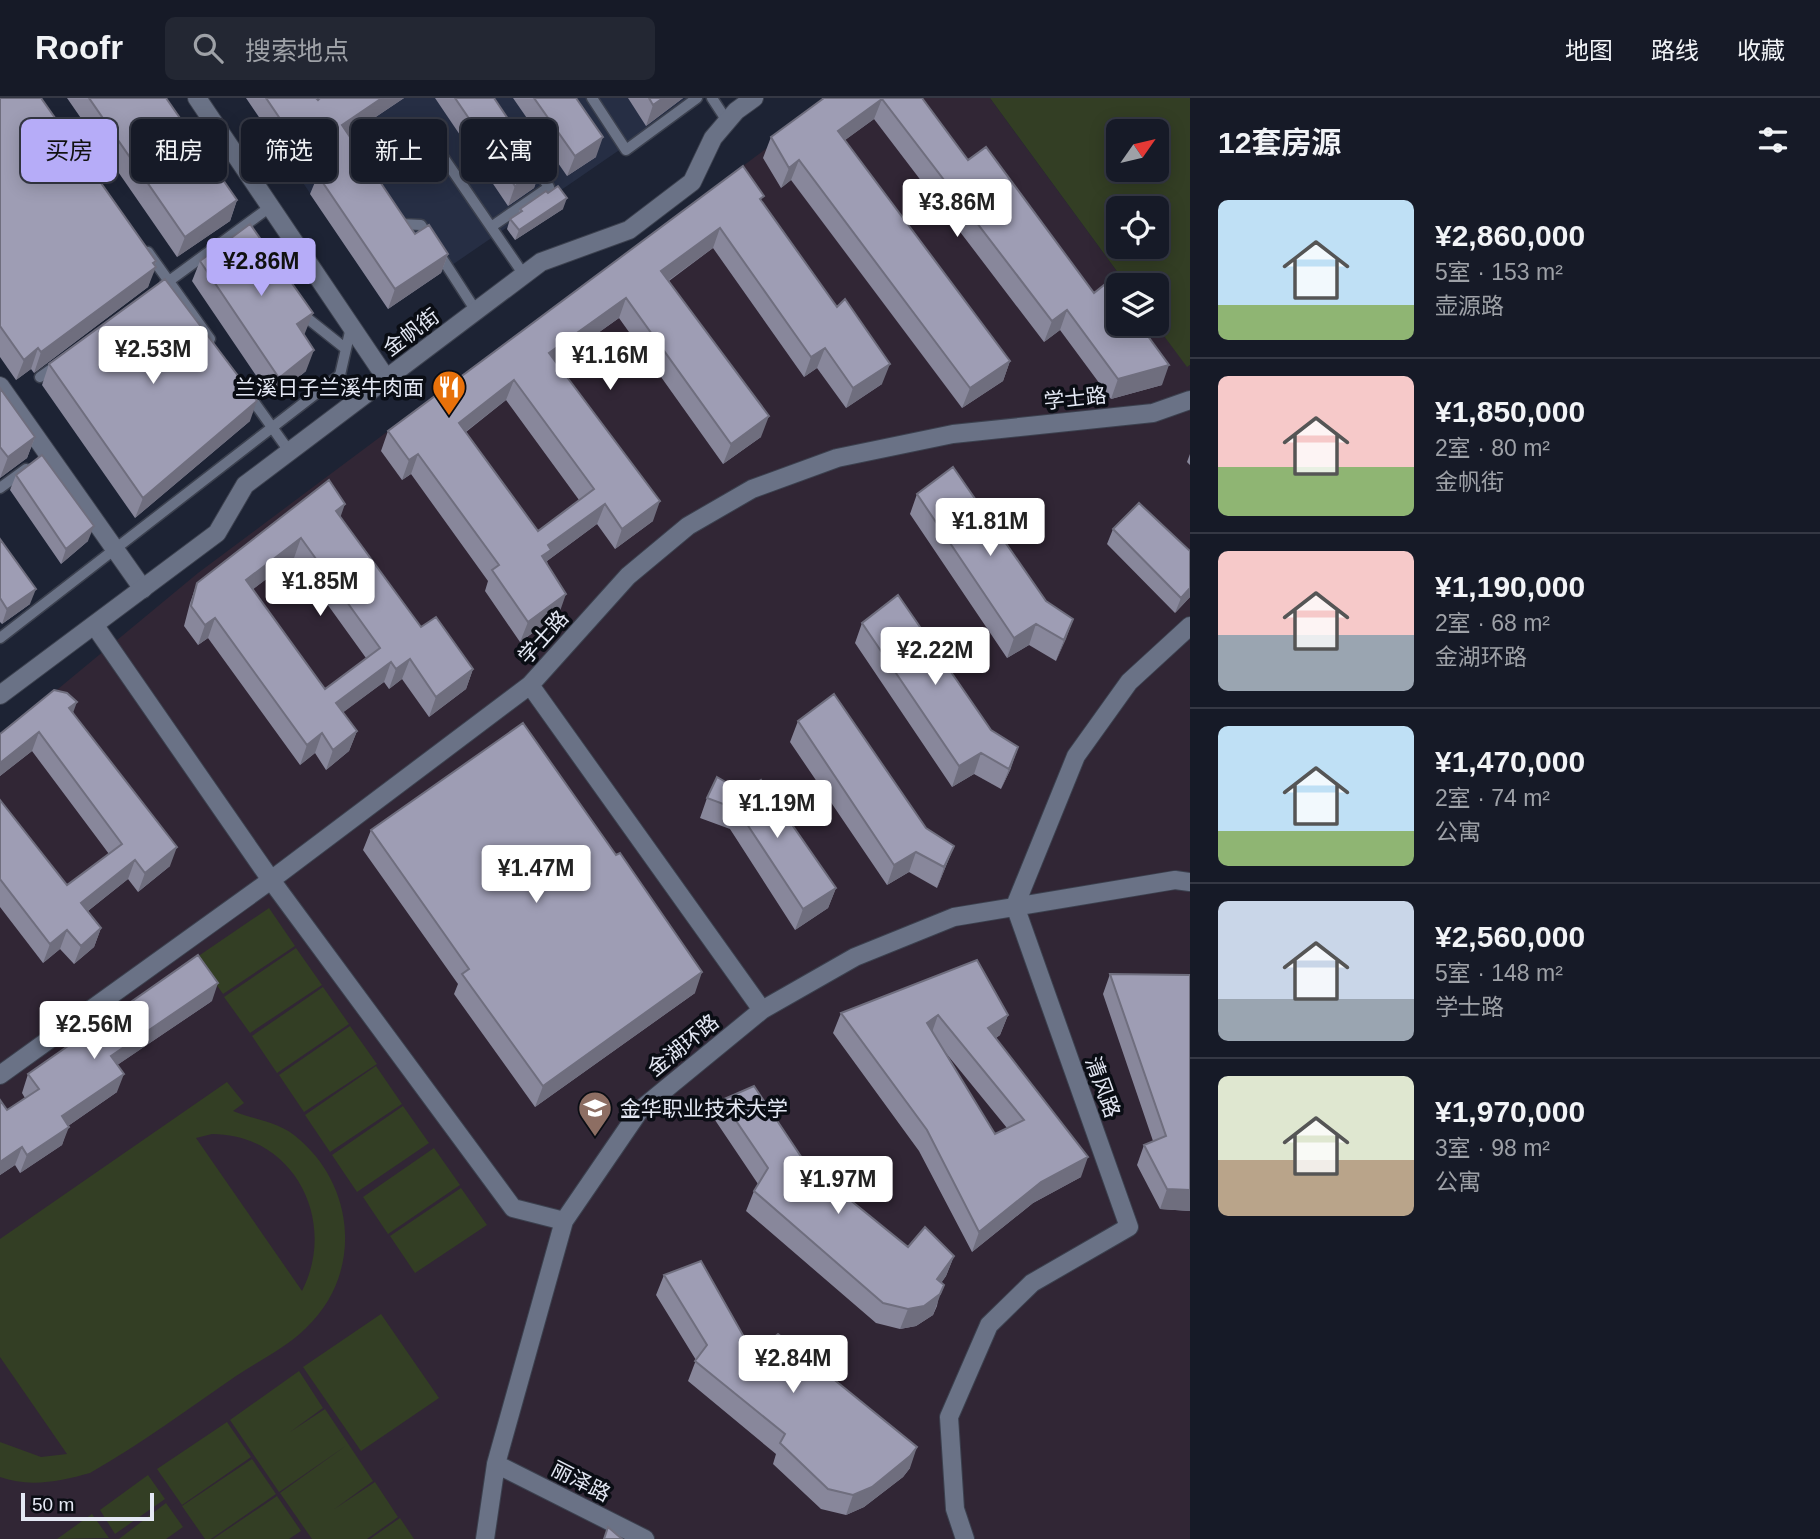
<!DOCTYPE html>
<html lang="zh">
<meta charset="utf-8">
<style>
body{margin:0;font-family:Arial,"Noto Sans SC",sans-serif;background:#232733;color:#f1f3f6;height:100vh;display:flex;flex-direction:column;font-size:26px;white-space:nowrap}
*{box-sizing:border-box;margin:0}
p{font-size:23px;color:#9ea1a7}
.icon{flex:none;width:38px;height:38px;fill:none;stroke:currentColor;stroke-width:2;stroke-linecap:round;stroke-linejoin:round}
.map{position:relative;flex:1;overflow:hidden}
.sheet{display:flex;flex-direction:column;background:#161a27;width:630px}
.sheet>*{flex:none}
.banner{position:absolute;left:21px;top:21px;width:665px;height:63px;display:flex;gap:14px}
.needle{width:46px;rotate:56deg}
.tools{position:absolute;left:1106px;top:21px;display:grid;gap:14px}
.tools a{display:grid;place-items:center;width:63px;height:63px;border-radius:10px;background:#161a27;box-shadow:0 4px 18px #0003,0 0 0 2px #353844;font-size:35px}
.scale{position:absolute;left:21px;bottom:18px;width:133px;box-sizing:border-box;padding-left:7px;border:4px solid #e4e8f4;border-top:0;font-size:19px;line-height:24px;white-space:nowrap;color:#e4e8f4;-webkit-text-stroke:5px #0a0d14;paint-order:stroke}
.price{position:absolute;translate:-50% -60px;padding:0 16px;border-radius:7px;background:#fff;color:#222;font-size:23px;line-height:46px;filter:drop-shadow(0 2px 4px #0008)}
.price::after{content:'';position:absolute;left:50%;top:42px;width:21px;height:16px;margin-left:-10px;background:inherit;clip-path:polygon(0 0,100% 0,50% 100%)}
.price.on{background:#b6acf8;color:#111}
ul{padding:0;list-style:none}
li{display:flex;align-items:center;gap:21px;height:175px;padding:0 28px}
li+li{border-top:2px solid #353844}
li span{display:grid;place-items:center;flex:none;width:196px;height:140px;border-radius:10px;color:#555}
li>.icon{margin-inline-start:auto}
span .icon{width:84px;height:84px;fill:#fffc;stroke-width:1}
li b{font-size:30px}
h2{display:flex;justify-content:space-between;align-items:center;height:84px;padding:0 28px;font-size:30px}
.tag{padding:0 24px;border-radius:10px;background:#161a27;box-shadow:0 4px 18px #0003,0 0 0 2px #353844;font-size:24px;line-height:63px}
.tag.on{background:#b6acf8;color:#111}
header{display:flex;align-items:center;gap:42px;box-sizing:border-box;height:98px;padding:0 35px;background:#161a27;border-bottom:2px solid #353844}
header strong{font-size:33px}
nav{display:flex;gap:38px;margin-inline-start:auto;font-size:24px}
.search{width:490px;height:63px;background:#232733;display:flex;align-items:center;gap:18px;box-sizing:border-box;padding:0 24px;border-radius:10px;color:#9ea1a7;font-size:26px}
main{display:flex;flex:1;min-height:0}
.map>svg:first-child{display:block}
.built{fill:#262e44}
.education{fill:#312635}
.green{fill:#333e24;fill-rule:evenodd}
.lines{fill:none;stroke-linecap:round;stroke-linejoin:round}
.service-casing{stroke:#3c414f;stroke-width:13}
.minor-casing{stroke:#3c414f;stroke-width:20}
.tertiary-casing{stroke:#3c414f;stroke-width:20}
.service{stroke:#6a7286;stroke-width:10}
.minor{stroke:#6a7286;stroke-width:18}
.tertiary{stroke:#6a7286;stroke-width:18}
.wall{fill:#88879b;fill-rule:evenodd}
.shaded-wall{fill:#6f6e7e}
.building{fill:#9e9db4;stroke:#6f6e7e;stroke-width:2;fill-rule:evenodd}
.labels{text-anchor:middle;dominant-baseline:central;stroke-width:7;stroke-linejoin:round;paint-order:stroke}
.street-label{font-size:21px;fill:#e4e8f4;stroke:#0a0d14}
.poi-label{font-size:21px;fill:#e4e8f4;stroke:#0a0d14;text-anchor:end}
</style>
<header>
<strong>Roofr</strong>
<div class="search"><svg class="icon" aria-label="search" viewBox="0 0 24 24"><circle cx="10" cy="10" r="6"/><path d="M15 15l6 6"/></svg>搜索地点</div>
<nav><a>地图</a><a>路线</a><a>收藏</a></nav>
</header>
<main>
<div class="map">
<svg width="1190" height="1441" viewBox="0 0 1190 1441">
<rect width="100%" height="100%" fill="#1d2334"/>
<path class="built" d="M246,0h449l-307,211z"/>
<path class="education" d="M834,0h156l137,187h-9v39h37l32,42 3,-1v1174h-1190v-802l198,-164z"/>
<path class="green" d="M990,0h200v267l-3,2 -32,-43 2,-39h-30zM1118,33h39v39h-39zM1118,110h39v39h-39z
M269,810l26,38 -72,48 -26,-37z
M296,850l26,37 -72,48 -26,-36z
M323,889l26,37 -72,49 -25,-37z
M350,928l27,38 -73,48 -25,-37z
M376,968l26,38 -72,48 -25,-37z
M227,984l17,21 -11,8c24,10 47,10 67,29 56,49 62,135 6,188 -19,19 -47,33 -70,48 -48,33 -95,68 -146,97 -29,8 -60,15 -90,4v-35l41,15 26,-3 -67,-97v-118zM212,1036c82,0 126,87 90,157l-106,-153z
M403,1008l26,37 -72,49 -25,-37z
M434,1050l26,37 -72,49 -25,-37z
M461,1090l26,37 -72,48 -25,-37z
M381,1216l58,84 -78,53 -58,-84z
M299,1273l24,37 -33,24 35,-23 48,72 -40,29 42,-28 23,35 -31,22h-55l-32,-46 67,-48 -68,47 -49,-72z
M227,1324l24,35 -69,48 -25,-36z
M252,1361l24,35 -65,45h-6l-23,-33z
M148,1377l17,24 -50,35 -15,-24z
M277,1398l24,35 -12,8h-76z
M166,1405l17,24 -17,12h-47z
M92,1416l17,24 -52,1z
M400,1420l14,21h-44z"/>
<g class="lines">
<g class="service-casing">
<path id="service" d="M592,0l34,52 71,-52
M712,0l15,23
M357,59l-4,-7 44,-26 29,8 98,143
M399,122l2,4 20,1 8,13
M491,129l58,-40 -18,-26
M148,154l62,87
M438,154l38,59
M165,186l105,-77
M302,216l44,35
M40,279l17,-12
M249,297l40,56
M0,390l26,-19
M0,540l340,-263 11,-48"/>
</g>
<g class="minor-casing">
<path id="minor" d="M197,0l189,280
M0,288l143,203
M95,528l176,254 242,328 51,13
M530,587l232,325
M0,977l271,-195 259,-195 98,-109 60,-50 64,-37 85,-31 116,-24 200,-21 37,-13
M496,1366l149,75
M485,1441l11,-75 68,-243 76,-111 122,-100 93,-53 99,-40 221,-37 15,2
M965,1441l-10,-30 -6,-92 40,-92 43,-42 97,-56 -114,-321 61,-150 53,-74 61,-56"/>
</g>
<g class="tertiary-casing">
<path id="tertiary" d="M0,597l217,-162 28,-48 296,-223 88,-32 63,-48 21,-44 23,-27 18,-13"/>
</g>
<use href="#service" class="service"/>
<use href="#minor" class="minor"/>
<use href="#tertiary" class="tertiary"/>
</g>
<path class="wall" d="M0,0l156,163 -8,26 -114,86 -3,-4 -15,11 -16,-23z
M67,0h99l71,102 -7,21 -53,36z
M246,0h70l2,2 86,-2 -55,37 66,99 33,20 -7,19 -53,36 -78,-115 5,-12 -11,-14 -7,5z
M435,0h59l47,70 -7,20 -26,18z
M513,0h63l20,59 -29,19z
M628,0h55l-37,28z
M824,0h98l46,62 194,225 -51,14 -51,-69 -16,12 -170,-223 -29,21 165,221 -7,20 -41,27 -171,-228 -10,8 -18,-30 8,-21z
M762,104l120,182 -36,24 -29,-40 -13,9 -91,-129 -44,33 92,156 -38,27 -104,-146 -62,44 96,159 -38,28 -18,-25 -50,37 12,53 -39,28 -35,-51 3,-10 -77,-107 -9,6 -21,-29 7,-20zM506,302l73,100 -41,31 -72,-99z
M520,111h43l-48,31 -8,-11 3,-10 9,-6z
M200,163l105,72 -1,1 2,37 -34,28 -80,-118z
M49,266l201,57 -115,97 -93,-133z
M0,290l35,49 -8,21 -27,20z
M1190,356v11l-3,-3z
M16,377l72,66 -27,23 -51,-74z
M917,396l129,107 27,18 -17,42 -27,-16 -22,13 -97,-144z
M340,419l81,110 52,42 -7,20 -37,28 -27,-38 -13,10 -5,-7 -41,30 14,19 -8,20 -23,19 -11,-17 -15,12 -92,-127 -10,7 -14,-19 6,-23 7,-20zM294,460l72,100 -41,31 -72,-100z
M1113,431l77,22v46l-15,16 -68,-69z
M0,441l30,65 -28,20 -2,-2z
M862,525l149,145 -10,21 -27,-15 -22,13 -97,-144z
M73,614l97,154 -32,26 -10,-13 -40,32 13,17 -7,19 -20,17 -14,-15 -17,14 -43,-56v-107l67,85 42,-31 -77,-103 -32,25v-42z
M798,623l128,107 28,18 -17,42 -28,-16 -22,13 -97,-143z
M717,679l119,111 -8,20 -33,22 -65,-101 -30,-11 7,-20z
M371,732l324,163 -160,114 -81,-113 4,-10 -95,-134z
M1110,876l80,1v236l-30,-2 -23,-44 7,-20 9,-4 -50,-147z
M212,903l-95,64v27l-49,34 -6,19 -42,28 -5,-8 -15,10v-75l7,10 18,-12 -3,-5 6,-19z
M841,915l167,2 -8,20 -4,3 85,139 -48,26 -61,49 -53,-101 -86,-118zM945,954l62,76 -12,6z
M722,1002l84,64 102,83 46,9 -8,20 -5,7 -4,23 -4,9 -17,11 -16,3 -24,-6 -130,-112 8,-20 4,-7 -43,-64z
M664,1177l80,62 13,15 153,116 -7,9 -39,30 -18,8 -25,-6 -48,-45 3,-10 -88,-73 8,-21 -40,-65z"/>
<path class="shaded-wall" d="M382,0h22l-69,46 7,-19z
M663,0h20l-37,28 7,-21z
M882,1l-8,20 -44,32 8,-20z
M603,39l-7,20 -29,19 8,-20z
M312,50l-8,20 -7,5 7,-19z
M799,62l-8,20 -10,8 8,-20z
M541,70l-7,20 -26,18 7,-20z
M567,100l-4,11 -48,31 4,-10z
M237,102l-7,21 -53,36 8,-20z
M720,130l-7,20 -59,43 7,-20z
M448,156l-7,19 -53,36 7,-20z
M156,163l-3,8 3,-2 -8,20 -114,86 7,-21z
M626,200l-7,20 -77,55 7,-20z
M1067,212l-7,20 -16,12 8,-21z
M313,215l-8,20 -15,11 7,-20z
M38,250l-7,21 -15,11 8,-20z
M825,250l-8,20 -13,9 7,-20z
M314,252l-8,21 -34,28 7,-21z
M1010,263l-7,20 -41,27 8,-20z
M890,266l-8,20 -36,24 7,-20z
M1169,267l-7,20 -51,14 7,-20z
M514,282l-8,20 -55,43 8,-20z
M257,303l-7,20 -115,97 8,-20z
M769,318l-8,21 -38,27 8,-20z
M35,339l-8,21 -27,20 8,-21z
M418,356l-7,20 -9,6 7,-20z
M660,403l-7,20 -38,28 7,-20z
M345,406l-7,20 -2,-13z
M605,406l-8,20 -50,37 -3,9 -2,-14 6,-11z
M94,428l-6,15 -27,23 5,-15z
M301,440l-7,20 -55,42 7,-20z
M1190,490v9l-15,16 6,-15z
M36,491l-6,15 -28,20 5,-15z
M566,496l-7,20 -39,28 8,-20z
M215,520l-7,20 -10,7 7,-20z
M1073,521l-7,20 -10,22 8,-21z
M1036,526l-7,21 -22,13 7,-20z
M410,561l-8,20 -13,10 7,-20z
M391,564l-7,20 -55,41 7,-20z
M473,571l-7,20 -37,28 7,-20z
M77,604l-7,19 -1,-13z
M357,633l-8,20 -23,19 7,-20z
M39,634l-7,19 -32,25v-13z
M322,635l-7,20 -15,12 7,-20z
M1018,649l-7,21 -10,21 8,-20z
M981,655l-7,21 -22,13 7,-21z
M954,748l-8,20 -9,22 7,-21z
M177,749l-7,19 -32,26 7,-19z
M916,754l-7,20 -22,13 7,-20z
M135,762l-7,19 -54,43 7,-19z
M836,790l-8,20 -33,22 8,-21z
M101,830l-7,19 -20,17 7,-18z
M67,832l-7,19 -17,14 7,-19z
M702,874l-7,21 -160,114 8,-21z
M218,885l-6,18 -108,73 7,-18z
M938,917l-7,20 -4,-12z
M1008,917l-8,20 -19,13 7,-20z
M124,976l-7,18 -62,43 7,-19z
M69,1029l-7,18 -42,28 7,-18z
M22,1049l-7,18 -15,10v-13z
M1088,1059l-7,20 -48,26 -61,49 7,-20 62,-50z
M1167,1091l23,1v21l-30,-2z
M954,1158l-8,20 -17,24 8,-21z
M944,1187l-11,30 -17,11 -16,3 8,-20z
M917,1349l-7,21 -7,9 -39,30 -18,8 7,-20z"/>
<path class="building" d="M0,0h41l115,163 -3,2 3,4 -115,85 -3,-4 -14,12 -24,-34z
M89,0h77l71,102 -52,37z
M266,0h50l2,2 2,-2h62l-40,27 73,109 14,-9 19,29 -53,35 -78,-115 9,-6 -14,-20 -8,6z
M455,0h39l47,70 -26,18z
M534,0h42l27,39 -28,19z
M649,0h14l-10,7z
M824,0h98l46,62 18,-13 108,146 15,-12 9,13v30h21l30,41 -51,14 -51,-69 -15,11 -170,-222 -44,32 172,230 -40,27 -171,-228 -10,8 -18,-31z
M743,68l21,30 -4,3 77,108 8,-8 45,65 -37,24 -28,-40 -14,9 -91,-129 -59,43 108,145 -38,28 -105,-146 -77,55 111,148 -38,28 -17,-25 -57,41 3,5 -9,6 24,38 -38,28 -36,-52 7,-5 -81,-111 -9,6 -21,-29zM514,282l80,109 -56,42 -79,-108z
M558,88l9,12 -48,32 -9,-11 12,-8 -2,-2 26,-18 2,2z
M250,126l63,89 -16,11 17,26 -35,28 -79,-117z
M165,181l92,122 -114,97 -94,-134z
M0,290l35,49 -27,20 -8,-10z
M42,357l52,71 -28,23 -50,-74z
M953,369l93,134 27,18 -9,21 -28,-16 -22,14 -97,-144z
M329,382l16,24 -9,7 85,116 15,-10 37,52 -37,28 -26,-38 -14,10 -5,-7 -55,41 21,28 -24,19 -11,-17 -15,12 -92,-127 -10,7 -14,-19 6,-23zM301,440l79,110 -55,41 -79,-109z
M1139,405l51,48v37l-9,10 -68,-69z
M0,441l36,50 -29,20 -7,-11z
M898,497l93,135 27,17 -9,22 -28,-16 -22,13 -97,-143z
M54,592l13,3 10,9 -8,6 108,139 -32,26 -10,-13 -54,43 20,25 -20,18 -14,-16 -17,14 -50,-65v-79l67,85 55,-41 -83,-112 -39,31v-29z
M834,596l92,134 28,18 -10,21 -28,-15 -22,13 -96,-144z
M523,625l93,132 4,-2 82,119 -159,114 -81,-112 7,-5 -98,-139z
M717,679l26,15 18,-12 75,108 -33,21 -66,-100 -30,-11z
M198,857l20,28 -107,73 13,18 -62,42 7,11 -42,28 -5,-8 -22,15v-62l7,10 32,-21 -11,-15z
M977,862l31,55 -20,13 100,129 -47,25 -62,50 -52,-102 -86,-117zM938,917l86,105 -29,14 -68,-111z
M1110,876l80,1v215l-23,-1 -23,-44 22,-9z
M754,988l52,78 102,83 17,-20 29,29 -17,23 7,6 -4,9 -16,12 -16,3 -25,-6 -129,-112 14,-23 -46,-68z
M701,1163l43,76 13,15 21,-18 139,113 -7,9 -38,31 -19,8 -25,-6 -48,-46 5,-9 -90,-73 12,-16 -43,-70z
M608,1429l14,12h-18z"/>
<defs>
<g id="restaurant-pin" transform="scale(1.75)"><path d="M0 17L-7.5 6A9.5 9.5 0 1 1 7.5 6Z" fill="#e8710a" stroke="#0a0d14"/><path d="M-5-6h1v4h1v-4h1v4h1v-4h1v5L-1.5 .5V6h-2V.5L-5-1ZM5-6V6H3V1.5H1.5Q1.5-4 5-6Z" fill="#fff"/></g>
<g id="university-pin" transform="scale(1.75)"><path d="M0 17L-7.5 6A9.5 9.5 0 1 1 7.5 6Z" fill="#8d6e63" stroke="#0a0d14"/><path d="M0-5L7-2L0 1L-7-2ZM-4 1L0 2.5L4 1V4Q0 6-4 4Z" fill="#fff"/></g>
</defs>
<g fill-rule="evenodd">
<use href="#restaurant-pin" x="449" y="289"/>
<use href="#university-pin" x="595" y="1010"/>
</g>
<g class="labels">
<g class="street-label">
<text transform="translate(411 234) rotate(-37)">金帆街</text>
<text transform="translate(1075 300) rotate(-6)">学士路</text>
<text transform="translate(543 539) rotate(-48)">学士路</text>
<text transform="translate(683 947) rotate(-39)">金湖环路</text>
<text transform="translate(1103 989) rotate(70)">清风路</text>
<text transform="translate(581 1383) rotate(27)">丽泽路</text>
</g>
<g class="poi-label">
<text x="424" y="289">兰溪日子兰溪牛肉面</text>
<text x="620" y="1010" text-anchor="start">金华职业技术大学</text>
</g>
</g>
</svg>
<div class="tools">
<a><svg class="needle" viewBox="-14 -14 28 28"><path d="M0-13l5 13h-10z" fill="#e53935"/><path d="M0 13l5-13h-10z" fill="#9ea1a7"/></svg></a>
<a><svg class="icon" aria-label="locate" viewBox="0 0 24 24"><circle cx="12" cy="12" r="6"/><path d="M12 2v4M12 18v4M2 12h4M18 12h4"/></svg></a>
<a><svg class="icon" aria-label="layers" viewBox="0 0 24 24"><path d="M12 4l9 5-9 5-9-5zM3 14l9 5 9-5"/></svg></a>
</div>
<div class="scale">50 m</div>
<b class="price" style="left:957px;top:141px">¥3.86M</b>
<b class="price on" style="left:261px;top:200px">¥2.86M</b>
<b class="price" style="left:153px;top:288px">¥2.53M</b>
<b class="price" style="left:610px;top:294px">¥1.16M</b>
<b class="price" style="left:990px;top:460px">¥1.81M</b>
<b class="price" style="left:320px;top:520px">¥1.85M</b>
<b class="price" style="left:935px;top:589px">¥2.22M</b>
<b class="price" style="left:777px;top:742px">¥1.19M</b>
<b class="price" style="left:536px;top:807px">¥1.47M</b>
<b class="price" style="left:94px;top:963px">¥2.56M</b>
<b class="price" style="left:838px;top:1118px">¥1.97M</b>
<b class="price" style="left:793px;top:1297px">¥2.84M</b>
<div class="banner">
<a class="tag on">买房</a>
<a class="tag">租房</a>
<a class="tag">筛选</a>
<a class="tag">新上</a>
<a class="tag">公寓</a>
</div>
</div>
<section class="sheet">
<h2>12套房源<svg class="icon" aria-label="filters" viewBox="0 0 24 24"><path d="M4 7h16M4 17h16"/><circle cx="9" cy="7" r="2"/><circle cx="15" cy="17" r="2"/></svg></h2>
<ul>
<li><span style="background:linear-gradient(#bfe0f5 75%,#8fb573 0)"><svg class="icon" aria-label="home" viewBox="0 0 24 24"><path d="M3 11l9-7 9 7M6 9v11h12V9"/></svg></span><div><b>¥2,860,000</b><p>5室 · 153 m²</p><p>壶源路</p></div></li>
<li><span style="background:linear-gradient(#f6c9c9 65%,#8fb573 0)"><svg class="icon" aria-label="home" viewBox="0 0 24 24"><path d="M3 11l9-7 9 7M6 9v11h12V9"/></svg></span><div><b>¥1,850,000</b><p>2室 · 80 m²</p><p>金帆街</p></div></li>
<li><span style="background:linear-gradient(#f6c9c9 60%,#9aa5b1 0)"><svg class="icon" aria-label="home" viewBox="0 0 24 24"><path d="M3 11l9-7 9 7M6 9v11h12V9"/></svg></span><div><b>¥1,190,000</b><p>2室 · 68 m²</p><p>金湖环路</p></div></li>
<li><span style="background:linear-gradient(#bfe0f5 75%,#8fb573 0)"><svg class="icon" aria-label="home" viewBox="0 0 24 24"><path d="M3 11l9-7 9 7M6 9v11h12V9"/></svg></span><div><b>¥1,470,000</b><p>2室 · 74 m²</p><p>公寓</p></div></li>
<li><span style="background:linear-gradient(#c9d6e8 70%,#9aa5b1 0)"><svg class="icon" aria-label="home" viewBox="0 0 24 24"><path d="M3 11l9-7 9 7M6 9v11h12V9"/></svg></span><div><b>¥2,560,000</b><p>5室 · 148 m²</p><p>学士路</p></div></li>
<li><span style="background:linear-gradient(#dfe7d0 60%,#b9a48a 0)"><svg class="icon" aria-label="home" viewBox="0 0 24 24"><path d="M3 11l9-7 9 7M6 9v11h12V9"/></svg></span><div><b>¥1,970,000</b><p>3室 · 98 m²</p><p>公寓</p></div></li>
</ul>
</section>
</main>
